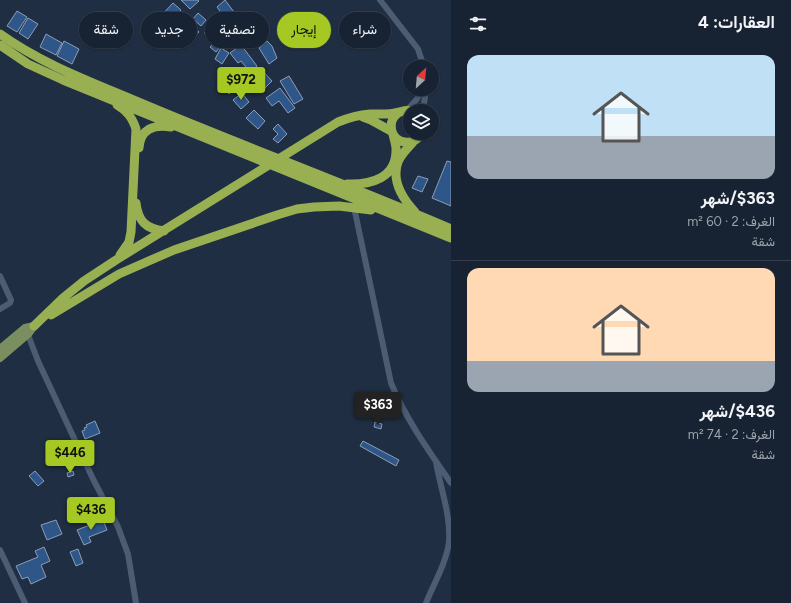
<!DOCTYPE html>
<html lang="ar">
<meta charset="utf-8">
<style>
body{margin:0;font-family:Figtree,Vazirmatn,sans-serif;background:#202a3a;color:#f1f3f6;direction:rtl;height:100vh;display:flex;flex-direction:column;font-size:15px;white-space:nowrap}
*{box-sizing:border-box;margin:0}
p{font-size:13px;color:#9ea4ac}
.icon{flex:none;width:22px;height:22px;fill:none;stroke:currentColor;stroke-width:2;stroke-linecap:round;stroke-linejoin:round}
.map{position:relative;flex:1;overflow:hidden;direction:ltr}
.panel{display:flex;flex-direction:column;background:#172232;width:340px}
.panel>*{flex:none}
.hud{position:absolute;left:12px;top:12px;width:379px;height:36px;direction:rtl;display:flex;gap:8px}
.needle{width:26px;rotate:26deg}
.tools{position:absolute;left:403px;top:60px;display:grid;gap:8px}
.tools a{display:grid;place-items:center;width:36px;height:36px;border-radius:50%;background:#172232;box-shadow:0 1px 3px #0004,0 0 0 1px #363f4d;font-size:20px}
.price{position:absolute;translate:-50% -34px;padding:0 9px;border-radius:4px;background:#a5c822;color:#111;font-size:13px;line-height:26px;filter:drop-shadow(0 1px 2px #0008)}
.price::after{content:'';position:absolute;left:50%;top:24px;width:12px;height:9px;margin-left:-6px;background:inherit;clip-path:polygon(0 0,100% 0,50% 100%)}
.price.active{background:#222;color:#fff}
ul{padding:0;list-style:none}
li{display:grid;align-content:center;gap:8px;height:212px;padding:0 16px}
li+li{border-top:1px solid #363f4d}
li span{display:grid;place-items:center;height:124px;border-radius:12px;color:#555}
li>.icon{margin-inline-start:auto}
span .icon{width:72px;height:72px;fill:#fffc;stroke-width:1}
li b{font-size:17px}
h2{display:flex;justify-content:space-between;align-items:center;height:48px;padding:0 16px;font-size:17px}
.tag{padding:0 14px;border-radius:18px;background:#172232;box-shadow:0 1px 3px #0004,0 0 0 1px #363f4d;font-size:14px;line-height:36px}
.tag.active{background:#a5c822;color:#111}
main{display:flex;flex:1;min-height:0}
.map>svg:first-child{display:block}
.building{fill:#2f5689;stroke:#8c9eb6}
.lines{fill:none;stroke-linecap:round;stroke-linejoin:round}
.minor{stroke:#4c5c72;stroke-width:6}
.major{stroke:#7a8e5f;stroke-width:8}
.highway{stroke:#98b052;stroke-width:9}
</style>
<main>
<section class="panel">
<h2>العقارات: 4<svg class="icon" aria-label="filters" viewBox="0 0 24 24"><path d="M4 7h16M4 17h16"/><circle cx="9" cy="7" r="2"/><circle cx="15" cy="17" r="2"/></svg></h2>
<ul>
<li><span style="background:linear-gradient(#bfe0f5 65%,#9aa5b1 0)"><svg class="icon" aria-label="home" viewBox="0 0 24 24"><path d="M3 11l9-7 9 7M6 9v11h12V9"/></svg></span><div><b>$363/شهر</b><p>الغرف: 2 · 60 m²</p><p>شقة</p></div></li>
<li><span style="background:linear-gradient(#ffd9b3 75%,#9aa5b1 0)"><svg class="icon" aria-label="home" viewBox="0 0 24 24"><path d="M3 11l9-7 9 7M6 9v11h12V9"/></svg></span><div><b>$436/شهر</b><p>الغرف: 2 · 74 m²</p><p>شقة</p></div></li>
</ul>
</section>
<div class="map">
<svg width="451" height="603" viewBox="0 0 451 603">
<rect width="100%" height="100%" fill="#1f2e42"/>
<path class="building" d="M181,0h17l1,1 -9,8z
M225,0l9,12 -9,6 -8,-11z
M173,3l8,7 -14,17 -9,-8z
M17,11l10,6 -10,15 -10,-6z
M198,13l8,7 -5,6 -8,-7z
M235,17l7,8 -11,8 -6,-8z
M28,18l10,6 -10,15 -9,-6z
M190,22l9,10 -8,7 -9,-10z
M210,27l7,7 -6,6 -7,-7z
M244,30l10,7 -6,10 -11,-7z
M222,31l6,5 -4,4 -6,-5z
M46,34l16,9 -6,12 -16,-8z
M217,36l5,5 -4,5 2,1 -4,5 -6,-5 3,-3 -1,-2z
M64,41l15,8 -7,15 -15,-8z
M267,41l5,5 5,12 -8,6 -10,-16z
M241,45l16,21 -7,6 -9,-11 -3,2 -8,-10z
M221,48l8,5 -7,11 -7,-5z
M260,68l12,13 -7,7 -5,-5 2,-3 -7,-7z
M229,76l9,10 -9,8 -9,-9z
M289,76l14,23 -9,5 -14,-23z
M280,88l15,20 -7,5 -9,-12 -7,5 -6,-8z
M242,93l7,9 -8,7 -8,-9z
M254,110l11,11 -7,8 -12,-11z
M278,124l9,10 -9,9 -5,-4 5,-5 -5,-5z
M447,161l4,1v44l-19,-8z
M418,176l10,3 -6,13 -10,-4z
M95,421l5,12 -15,6 -3,-8 3,-1 -1,-2 3,-1 -1,-2z
M375,422l7,2 -1,5 -7,-2z
M363,441l36,19 -3,6 -36,-20z
M65,454l4,8 -3,2 -5,-8z
M35,471l9,10 -6,5 -9,-10z
M73,471l1,4 -6,2 -1,-4z
M97,502l4,10 -23,10 -4,-10z
M56,520l6,14 -15,6 -6,-15z
M103,520l4,10 -18,7 2,5 -7,3 -7,-15z
M44,547l6,14 -9,4 5,12 -15,7 -3,-7 -6,2 -6,-13 22,-9 -3,-6z
M78,549l5,14 -7,3 -6,-14z"/>
<g class="lines">
<path class="minor" d="M380,0l38,49 6,18
M407,110l10,-11 5,-10
M423,111l3,-22
M354,207l37,176c15,36 37,67 60,100
M0,276l11,24 -1,3 -10,6
M27,332l11,29 55,118 25,48 10,27 8,49
M0,550l25,53
M426,603c8,-20 20,-39 23,-61 2,-27 -9,-55 -13,-80"/>
<path class="major" d="M0,349l25,-21 9,-2
M0,358l28,-24 6,-8"/>
<path class="highway" d="M0,34c43,31 94,49 143,70 102,43 206,81 308,125
M0,45l28,19 35,16 388,158
M117,105c10,6 15,12 19,24l-5,103 -2,10 -9,13
M413,111c-30,-5 -27,35 -3,31 6,-1 9,-4 12,-9
M363,117l8,3 20,11
M413,142c-5,6 -12,12 -15,20 -7,19 4,36 17,50
M139,148c1,-19 15,-24 32,-21
M347,184c24,1 50,-6 49,-35 0,-5 -2,-10 -3,-15
M136,203c2,18 10,26 28,28
M51,315l68,-41 55,-24 103,-35 20,-6 17,-2 25,-1 32,4
M34,326l29,-28 21,-17 32,-21 222,-138c10,-4 21,-7 32,-8 10,0 19,1 29,-2"/>
</g>
</svg>
<div class="tools">
<a><svg class="needle" viewBox="-14 -14 28 28"><path d="M0-13l5 13h-10z" fill="#e53935"/><path d="M0 13l5-13h-10z" fill="#9ea4ac"/></svg></a>
<a><svg class="icon" aria-label="layers" viewBox="0 0 24 24"><path d="M12 4l9 5-9 5-9-5zM3 14l9 5 9-5"/></svg></a>
</div>
<b class="price" style="left:241px;top:101px">$972</b>
<b class="price active" style="left:378px;top:426px">$363</b>
<b class="price" style="left:70px;top:474px">$446</b>
<b class="price" style="left:91px;top:531px">$436</b>
<div class="hud">
<a class="tag">شراء</a>
<a class="tag active">إيجار</a>
<a class="tag">تصفية</a>
<a class="tag">جديد</a>
<a class="tag">شقة</a>
</div>
</div>
</main>
